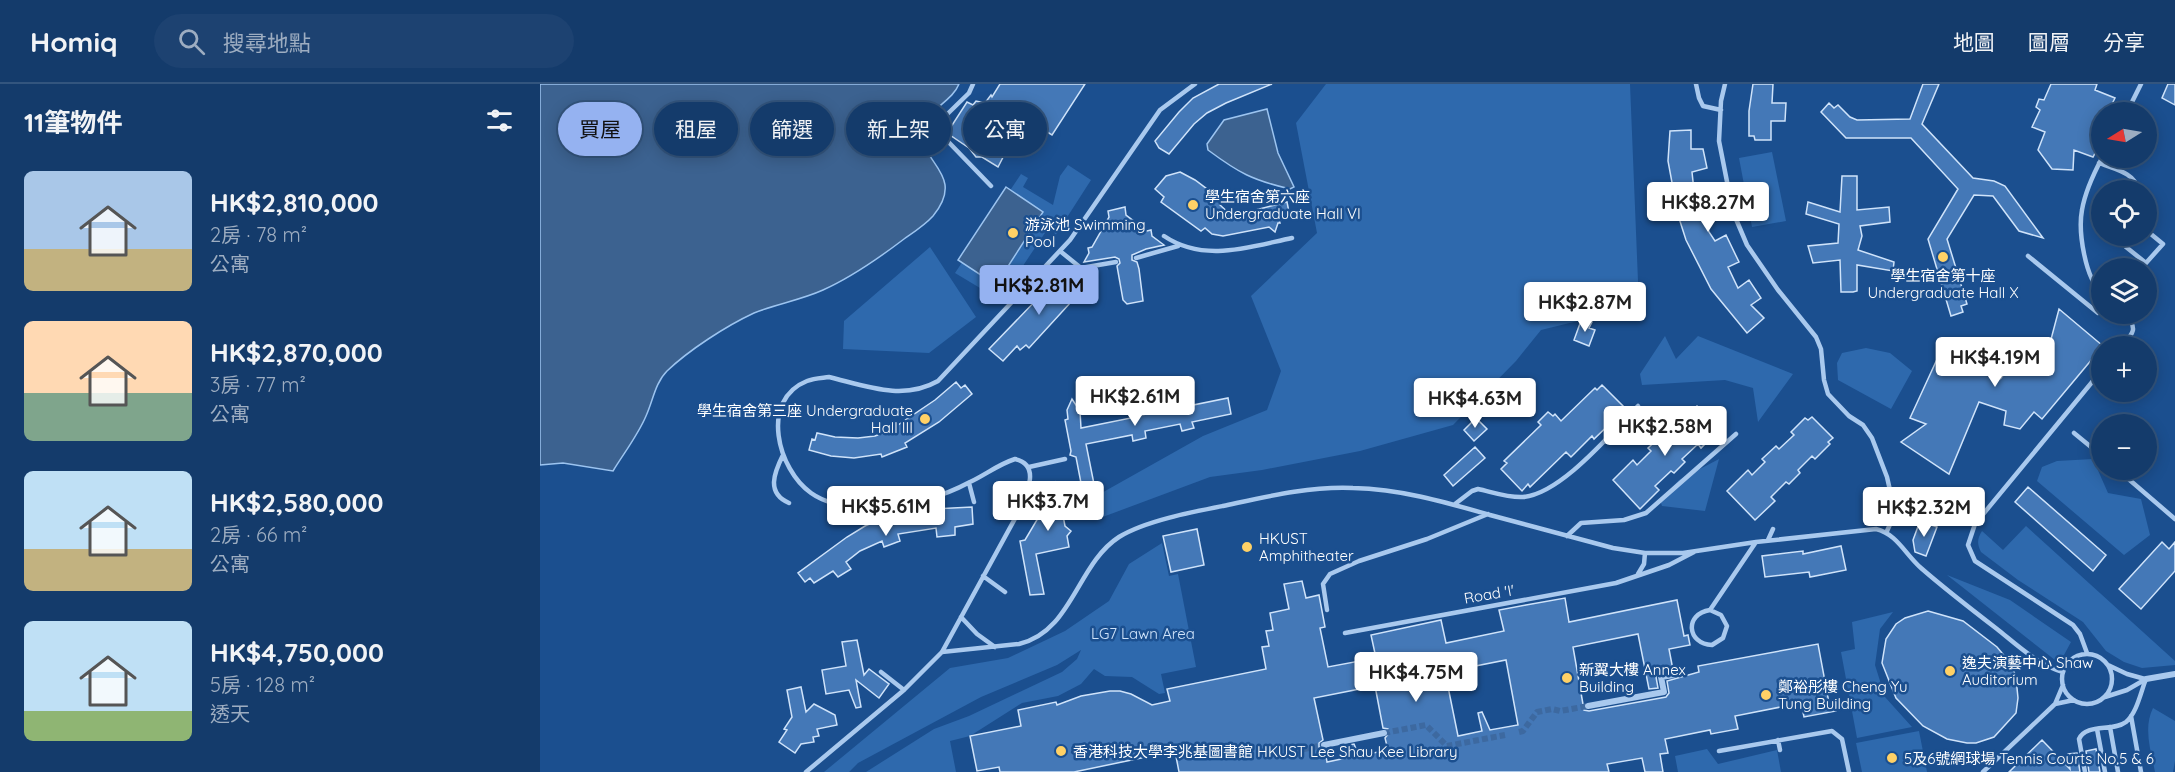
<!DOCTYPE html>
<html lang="zh-TW">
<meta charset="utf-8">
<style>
body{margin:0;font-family:Quicksand,"Noto Sans TC",sans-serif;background:#1d4271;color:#f1f3f6;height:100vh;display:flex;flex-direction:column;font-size:22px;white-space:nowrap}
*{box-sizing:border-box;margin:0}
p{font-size:20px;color:#9dadc1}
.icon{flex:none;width:33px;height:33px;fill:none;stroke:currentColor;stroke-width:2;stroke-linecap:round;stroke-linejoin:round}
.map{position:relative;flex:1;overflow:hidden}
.side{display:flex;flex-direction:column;background:#143b6b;width:540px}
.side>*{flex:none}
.banner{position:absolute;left:18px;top:18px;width:570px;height:54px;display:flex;gap:12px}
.needle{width:39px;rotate:259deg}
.fabs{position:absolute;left:1551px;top:18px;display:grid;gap:12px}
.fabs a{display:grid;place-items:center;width:66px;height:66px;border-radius:50%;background:#143b6b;box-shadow:0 3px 15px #0003,0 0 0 2px #33557e;font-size:30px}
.price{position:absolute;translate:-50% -51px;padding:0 14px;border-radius:6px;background:#fff;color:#222;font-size:20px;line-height:39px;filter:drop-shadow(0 2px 3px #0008)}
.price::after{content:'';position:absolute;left:50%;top:36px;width:18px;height:14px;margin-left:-9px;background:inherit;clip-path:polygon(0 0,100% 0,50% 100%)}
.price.current{background:#95b2f1;color:#111}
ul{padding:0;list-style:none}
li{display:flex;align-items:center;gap:18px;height:150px;padding:0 24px}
li span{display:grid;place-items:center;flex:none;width:168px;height:120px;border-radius:9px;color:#555}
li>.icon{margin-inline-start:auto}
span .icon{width:72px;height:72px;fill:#fffc;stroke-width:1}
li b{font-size:26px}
h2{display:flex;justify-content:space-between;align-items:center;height:72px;padding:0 24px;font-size:26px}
.pill{padding:0 21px;border-radius:27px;background:#143b6b;box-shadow:0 3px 15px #0003,0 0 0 2px #33557e;font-size:21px;line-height:54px}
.pill.current{background:#95b2f1;color:#111}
header{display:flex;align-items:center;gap:36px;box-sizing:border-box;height:84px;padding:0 30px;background:#143b6b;border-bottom:2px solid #33557e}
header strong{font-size:28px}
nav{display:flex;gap:33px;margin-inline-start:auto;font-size:21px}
.search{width:420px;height:54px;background:#1d4271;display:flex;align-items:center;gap:15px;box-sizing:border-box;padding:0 21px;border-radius:33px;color:#9dadc1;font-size:22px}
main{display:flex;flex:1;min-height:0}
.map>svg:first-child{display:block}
.green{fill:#2e69ad}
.water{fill:#3c6290;stroke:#9cc4f0;stroke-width:1.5}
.building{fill:#4478b7;stroke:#cfe3fa;stroke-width:1.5;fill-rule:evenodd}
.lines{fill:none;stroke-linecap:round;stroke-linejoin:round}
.street-tunnel{stroke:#3d69a0;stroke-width:6;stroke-dasharray:6 3;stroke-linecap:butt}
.lane{stroke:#a9c9ee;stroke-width:4.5}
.street{stroke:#a9c9ee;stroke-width:6}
.poi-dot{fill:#ffd166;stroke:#1b4f8f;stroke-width:2}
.labels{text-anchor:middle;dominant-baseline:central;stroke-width:5;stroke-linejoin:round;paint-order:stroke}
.poi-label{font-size:15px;fill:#fff;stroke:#1b4f8f;text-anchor:start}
.street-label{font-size:15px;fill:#fff;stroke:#1b4f8f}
.park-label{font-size:15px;fill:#cfe3fa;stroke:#1b4f8f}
</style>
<header>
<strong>Homiq</strong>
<div class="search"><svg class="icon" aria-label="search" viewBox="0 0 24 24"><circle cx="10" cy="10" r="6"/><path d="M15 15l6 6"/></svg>搜尋地點</div>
<nav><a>地圖</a><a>圖層</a><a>分享</a></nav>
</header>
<main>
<section class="side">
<h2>11筆物件<svg class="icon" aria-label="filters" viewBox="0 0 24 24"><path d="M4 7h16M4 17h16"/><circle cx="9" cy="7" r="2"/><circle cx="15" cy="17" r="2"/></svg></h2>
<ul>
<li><span style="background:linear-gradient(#a9c7e8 65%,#c2b280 0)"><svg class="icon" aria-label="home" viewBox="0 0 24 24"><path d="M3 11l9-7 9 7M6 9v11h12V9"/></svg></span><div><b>HK$2,810,000</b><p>2房 · 78 m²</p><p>公寓</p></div></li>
<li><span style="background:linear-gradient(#ffd9b3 60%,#7fa58c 0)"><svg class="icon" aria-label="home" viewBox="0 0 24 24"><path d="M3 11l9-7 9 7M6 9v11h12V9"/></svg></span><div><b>HK$2,870,000</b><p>3房 · 77 m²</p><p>公寓</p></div></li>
<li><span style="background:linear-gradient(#bfe0f5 65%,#c2b280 0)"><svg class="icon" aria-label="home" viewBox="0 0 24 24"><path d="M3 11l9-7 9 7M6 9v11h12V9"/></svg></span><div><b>HK$2,580,000</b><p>2房 · 66 m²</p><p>公寓</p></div></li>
<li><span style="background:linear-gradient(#bfe0f5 75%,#8fb573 0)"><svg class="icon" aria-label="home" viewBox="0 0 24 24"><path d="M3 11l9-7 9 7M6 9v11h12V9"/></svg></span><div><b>HK$4,750,000</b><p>5房 · 128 m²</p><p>透天</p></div></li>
</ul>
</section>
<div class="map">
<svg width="1635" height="688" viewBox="0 0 1635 688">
<rect width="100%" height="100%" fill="#1b4f8f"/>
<path class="green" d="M786,0h304l9,222 -98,24 -25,31 -63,64 -93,26 -98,19 -52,7 -110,41 -2,-23 105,-59 64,-26 14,-39 -30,-75 66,-63 -21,-110z
M1232,68l14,69 -34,6 -13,-69z
M528,81l23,15 -36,56 -2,-15 -53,79 -45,-27 66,-99 7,4 -5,9 30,18 7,-29z
M390,163l46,70 -47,36 -86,-4 1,-28z
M1125,252l11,23 22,-23 95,38 -35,48 -5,-34 -28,-8 -83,5 -2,-11z
M1326,264l24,5 22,18 -21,38 -53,-29 -1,-17 5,-10z
M1179,375l-14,52 -43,-5 -2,-6 19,-20z
M1553,375l15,34 33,6 9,36 -26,20 -87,-74 5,-14 15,-6z
M1486,442l149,135v4l-33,3 -18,-6 -18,-11 -23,-29 -65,-42 -37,-28c-4,-8 -4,-13 1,-21l21,19z
M622,459l7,33 9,-2 18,93 -35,7 4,19 -6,1 -27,-17 -27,-1 -11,-7 -13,15 -23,12 -36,7 -52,33 -20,5 6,31h-90l68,-43 35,-13 93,-44 15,-13 4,-9 -24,15 -76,32 -123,66 -9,9h-25l126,-104 58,-10 57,-27 44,-30 20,-37z
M1407,491l63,25 61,42 -7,13 -9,5z
M1353,528l-13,17 -5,36 10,32 27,30 -55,11 -16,-86 14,-3 -3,-27z
M1613,624l22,13v40l-2,11h-18c-4,-21 -12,-44 -2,-64z
M1379,647l8,41h-65l-6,-29z
M1167,665l11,15 59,-14 4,22h-103l-3,-16z"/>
<path class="water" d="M0,0h419c-7,18 -33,26 -36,45 -7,33 45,44 10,87 -8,9 -19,16 -29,23 -25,19 -52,38 -81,51 -22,10 -47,14 -69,23 -28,13 -65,37 -87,58 -12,12 -14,30 -21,45 -8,19 -22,37 -33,55l-50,-8 -23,2z
M727,25l11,44 16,34 -4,2c-38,-9 -51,-16 -82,-39l-1,-6 17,-24z
M466,103l37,25 -47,73 -38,-25z"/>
<path class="building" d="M460,0h85l-33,51 -37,-23 -11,17 10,7 -16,31 -16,-10h-6l-7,-9 -22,-15 20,-31 6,3 3,-4 9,2 6,-8 1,2z
M679,0h53l-46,19 -19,10 -13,11 -25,30 -10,-6 -4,-7 24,-29 14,-14z
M1213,0h20l-1,19h14l-1,18h-14v19h-16l-1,-4h-5v-25z
M1383,0h16l-17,40 51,54 21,3 11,5 38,52 -24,-7 -26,-35 -19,-1 -27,44 20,65 -6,2 2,6 -12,4 -23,-77 30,-50 -47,-51h-65l-25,-26 8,-9 5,5 4,-3 12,12 7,3 53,-1z
M1511,0h46l-2,6 20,8 -2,4 12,5 -2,5h-21v28l-9,17 -19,-7 -1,20 -21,-1 -14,-19 7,-18 -13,-5 8,-17 -4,-3 3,-8 5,1z
M1628,0h7v21l-13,-7z
M1151,46v19h12l4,19 -15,4 3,28 15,-5 6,19 -12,3 5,15 6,9 11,-6 13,27 -11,5 10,21 11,-8 12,18 -10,7 13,13 -17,15 -36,-44 -25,-49 -8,-25 -10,-54 2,-30z
M640,88l15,8 28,21 -3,4 12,11 55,-14 3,15 -11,3 1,3h-2l-3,9 -6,-5 -46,9 -11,-2 -7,-6 -4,3 -40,-29 3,-5 -9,-8 11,-13z
M1302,92h15v34l32,-3 1,15 -30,4 2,10 -4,14 36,12 -1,9 -36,-6v26l-4,1h-12l-1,-32 -27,3 -5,-17 30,-3 1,-19 -33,-10 2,-12 32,10z
M585,123l1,8 21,16 4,-1 1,6 12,9 -18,4 -14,6v5l5,2 2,7 4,32 -16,3 -4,-4 -6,-34 3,-3 -1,-4 -4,-2 -31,5 5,-9 -1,-5 4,-1 17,-30 -1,-6z
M527,184l12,11 -3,4 6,7 -53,58 -3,-3 -6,5 -3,-4 -14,15 -14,-12z
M1519,225l44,37 -61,73 -8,-7 -14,17 -16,-4 2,-14 -27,-9 -30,72 -48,-32 25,-18 -16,-6 35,-76 28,11 6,-14 19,1 3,38 22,-28 19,5 7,-8z
M1042,234l10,4 -3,6 6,2 -6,16 -15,-6z
M416,298l5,6 4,-3 7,9 -33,28 -34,21 2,4 -25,10 -1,-3 -27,4 -23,-2 -22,-6 3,-11 3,1 2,-7 18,4 23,1 17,-2 14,-5 46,-31z
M1062,301l22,22 -6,5 2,2 -26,25 -2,-3 -21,21 -5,-5 -36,35 -2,-3 -6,7 -21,-22 6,-6 -3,-2 37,-36 -3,-3 10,-10 5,4 2,-2 6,7 34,-33 2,2z
M646,310l2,12 40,-8 3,16 -39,8 2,6 -12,3 -2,-7 -35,7 1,7 -13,3 -1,-6 -46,9 8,40 -13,-1 -5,-26 -6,-2 1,-4 -6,-31 3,-1 -1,-9 5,-11 8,12 1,17 50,-10 -3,-11 11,-2 2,10 35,-7 -2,-11z
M1157,322l21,21 -5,5 2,2 -14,14 -3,-4 -16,15 3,3 -11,11 -3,-2 -16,15 4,4 -19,19 -27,-29 20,-20 4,5 14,-14 -3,-3 13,-12 3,3 14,-14 -2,-3 14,-13 2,2z
M1272,333l21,21 -5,4 2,2 -15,15 -3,-3 -14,14 2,3 -11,11 -3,-2 -15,15 4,4 -20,19 -28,-29 21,-21 4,5 13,-13 -3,-3 14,-13 3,3 15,-14 -3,-3 14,-14 3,2z
M936,334l11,11 -13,12 -10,-11z
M935,363l10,11 -32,28 -9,-11z
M516,398l8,8 20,-5 3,15 -26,5 4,21 6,5 -4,5 2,11 -33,7 8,40 -14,1 -10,-54 5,-1 19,-32v-14l6,-1z
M1488,403l78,68 -13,16 -78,-69z
M432,423l1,17 -18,3v8l-18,2 -1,-9 -38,6 2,7 -16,6 -2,-6 -22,10 -14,11 5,7 -13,8 -5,-6 -19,12 -4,-5 -5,4 -7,-9 49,-36 18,-11 27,-12 21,-4z
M1380,437l17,6 -11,29 -11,-4 -2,-12z
M657,445l7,36 -33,7 -8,-36z
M1622,458l7,7 6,-7v29l-34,38 -22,-20z
M1301,462l5,24 -36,7 -1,-5 -44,5 -3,-21 41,-5v3z
M762,497l4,17 13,-3 6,32 -5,1 8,39 48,-9 -5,-23 70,-15 5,23 58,-12 -5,-21 27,-5 39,-7 4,24 108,-22 7,36 4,-1 2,10 -21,4 4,21 -16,3 -1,4 2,11 -9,1 -11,-55 -65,13 11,63 5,1 77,-14 3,-4 -2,-12 32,-9 -1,-6 120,-22 11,59 6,-1 1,9 -32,6 -3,-14 -66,13 3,13 -27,5 -1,-4 -45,9 3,14 -8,1 3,18h-18l-3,-14 -35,6 2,8h-430l-4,-21 -101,21h-74l-1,-5 -22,4 -7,-35 51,-10 -3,-16 38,-8 1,3 24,-9 29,-5h10l11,3 21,11 18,-4 -3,-12 99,-20 -4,-22 7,-1 -3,-15 7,-1 -3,-17 19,-4 -5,-25zM966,576l12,65 -28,5 -8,-18 -4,1 4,18 -24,5 -13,-64zM835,602l8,42 5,1 1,4 -4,5 3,12 -29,6 -5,-12 -5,1 2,12 -24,5 -2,-12 -6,-3v-4l4,-3 -9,-42z
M1388,527l35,10 34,26 15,18 4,13 2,20 -2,15 -22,24 -18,6h-9l-20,-4 -24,-13 -27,-28 -14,-35 4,-24 10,-15 9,-6z
M317,556l7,35 5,-6 20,15 -10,14 -23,-18 5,27 -5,1 -7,-18 -23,4 -4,-24 24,-4 -4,-24z
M261,603l5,25 8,-8 21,11 2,10 -20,4 2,7 -6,1 1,5 -13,2 -6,9 -16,-11 8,-12 -3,-1 8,-12 -5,-27z
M1502,656l28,29 -2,-15 9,-1 3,19h-71z
M1556,665l4,23h-11l-3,-21z"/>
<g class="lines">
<path class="street-tunnel" d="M979,648l4,-1 14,-19 15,-3 8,2 28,-5
M844,649l42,-8 21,21 58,-11
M754,667l30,-6"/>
<path class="lane" d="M433,0l-4,9 -35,34 57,59
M1156,0l3,14 4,8 18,4
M1185,0l-4,17 -2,40 14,71 14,33 31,45 38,47 5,12 3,31 4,14 21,22 14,9 9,13 15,39 7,31 -2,12 -5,11
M1587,28l14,-28
M1559,79c15,6 37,10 39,27
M624,152c40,27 85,11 128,2
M1581,152l5,11 20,16 17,-19 -17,-14
M520,167l21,17 35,-6
M1488,172l70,57 4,-4
M596,174l42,-12
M1562,209c-17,-14 -24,-62 -20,-83 3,-18 12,-37 20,-52
M1582,262c12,-13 16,-18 3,-32
M1534,349l28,23
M243,371c-9,18 -17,38 6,48
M489,383l36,-8
M1578,386l57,49
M429,399l5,19
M915,420l17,-13 6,-2c14,3 31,9 45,8 38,-3 88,-64 115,-91
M1027,452l14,-13 43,-3 22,-7 90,-79
M1228,456l5,-11
M1098,490l6,-10 1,-11
M443,492l22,16
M787,526l-4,-26 7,-10 29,-13 68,-22 61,-25
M1170,526l11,5 6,11 -4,12 -11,7c-25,-1 -28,-31 -2,-35l46,-68
M421,533l16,17 18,13
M805,549l271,-50 53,-18 25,-13
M402,568l77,-8c53,-12 58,-80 100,-107 26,-16 73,-25 104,-31 42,-9 86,-20 130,-18 48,1 92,14 137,27 41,11 82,22 123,33l32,5h38l73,-11 120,-13c21,5 29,25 45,39 24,21 50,41 76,61 20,16 41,36 66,43
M1547,569l-7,-19 -7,-9 -98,-64 -7,-16 7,-21 127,-154
M1522 595a25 25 0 1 1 50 0a25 25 0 1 1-50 0Z
M1568,581l19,9 18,5
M341,588l23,18
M1565,613l22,-7 19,-11
M1515,620l19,-4
M1591,632l10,56
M1570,643l8,45
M1557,645l8,43
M1238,656l2,10
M1179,667l113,-20 10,8 7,33
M266,688l98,-82 38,-38 76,-139c8,-18 24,-48 -3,-54 -16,5 -30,16 -45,23 -28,15 -61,24 -93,25 -22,1 -48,-1 -66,-14 -33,-23 -52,-93 -4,-112 7,-3 15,-3 22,-4 37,9 74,24 109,4l132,-141 90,-130 35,-26
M1443,688l72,-68 8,-19
M1545,688l-6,-33c7,-16 34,-7 47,-17 11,-9 15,-31 20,-43"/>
<path class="street" d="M1606,595l29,-5
M1048,622l76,-14 -3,-15 13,-2
M784,661l60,-12"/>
</g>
<g class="poi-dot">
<circle cx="653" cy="121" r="6"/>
<circle cx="473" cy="149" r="6"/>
<circle cx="1403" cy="173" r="6"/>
<circle cx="385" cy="335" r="6"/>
<circle cx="707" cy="463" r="6"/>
<circle cx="1410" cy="587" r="6"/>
<circle cx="1027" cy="594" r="6"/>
<circle cx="1226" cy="611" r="6"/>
<circle cx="521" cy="667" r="6"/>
<circle cx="1352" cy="674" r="6"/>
</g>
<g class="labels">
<g class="poi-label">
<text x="665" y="112">學生宿舍第六座<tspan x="665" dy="17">Undergraduate Hall VI</tspan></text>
<text x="485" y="140">游泳池 Swimming<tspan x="485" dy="17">Pool</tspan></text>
<text x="1403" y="191" text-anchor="middle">學生宿舍第十座<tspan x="1403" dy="17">Undergraduate Hall X</tspan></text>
<text x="373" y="326" text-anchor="end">學生宿舍第三座 Undergraduate<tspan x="373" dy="17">Hall III</tspan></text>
<text x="719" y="454">HKUST<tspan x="719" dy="17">Amphitheater</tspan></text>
<text x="1422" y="578">逸夫演藝中心 Shaw<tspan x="1422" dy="17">Auditorium</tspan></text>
<text x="1039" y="585">新翼大樓 Annex<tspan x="1039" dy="17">Building</tspan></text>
<text x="1238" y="602">鄭裕彤樓 Cheng Yu<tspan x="1238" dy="17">Tung Building</tspan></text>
<text x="533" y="667">香港科技大學李兆基圖書館 HKUST Lee Shau Kee Library</text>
<text x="1364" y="674">5及6號網球場 Tennis Courts No.5 &amp; 6</text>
</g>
<g class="street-label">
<text transform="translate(949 510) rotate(-10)">Road 'I'</text>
</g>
<g class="park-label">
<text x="603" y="549">LG7 Lawn Area</text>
</g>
</g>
</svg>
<div class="fabs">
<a><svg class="needle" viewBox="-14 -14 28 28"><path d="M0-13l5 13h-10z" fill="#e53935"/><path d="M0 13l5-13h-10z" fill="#9dadc1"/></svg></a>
<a><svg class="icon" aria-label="locate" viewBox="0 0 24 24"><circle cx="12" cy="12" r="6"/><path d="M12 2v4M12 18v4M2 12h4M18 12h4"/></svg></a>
<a><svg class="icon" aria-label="layers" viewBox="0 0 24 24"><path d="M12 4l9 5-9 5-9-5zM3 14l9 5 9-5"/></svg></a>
<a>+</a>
<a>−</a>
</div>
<b class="price" style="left:1168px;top:149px">HK$8.27M</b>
<b class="price current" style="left:499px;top:232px">HK$2.81M</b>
<b class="price" style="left:1045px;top:249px">HK$2.87M</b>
<b class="price" style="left:1455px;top:304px">HK$4.19M</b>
<b class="price" style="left:595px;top:343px">HK$2.61M</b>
<b class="price" style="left:935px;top:345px">HK$4.63M</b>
<b class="price" style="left:1125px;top:373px">HK$2.58M</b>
<b class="price" style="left:508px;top:448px">HK$3.7M</b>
<b class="price" style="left:346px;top:453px">HK$5.61M</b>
<b class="price" style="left:1384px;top:454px">HK$2.32M</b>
<b class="price" style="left:876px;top:619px">HK$4.75M</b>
<div class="banner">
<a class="pill current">買屋</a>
<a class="pill">租屋</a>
<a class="pill">篩選</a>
<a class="pill">新上架</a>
<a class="pill">公寓</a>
</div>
</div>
</main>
